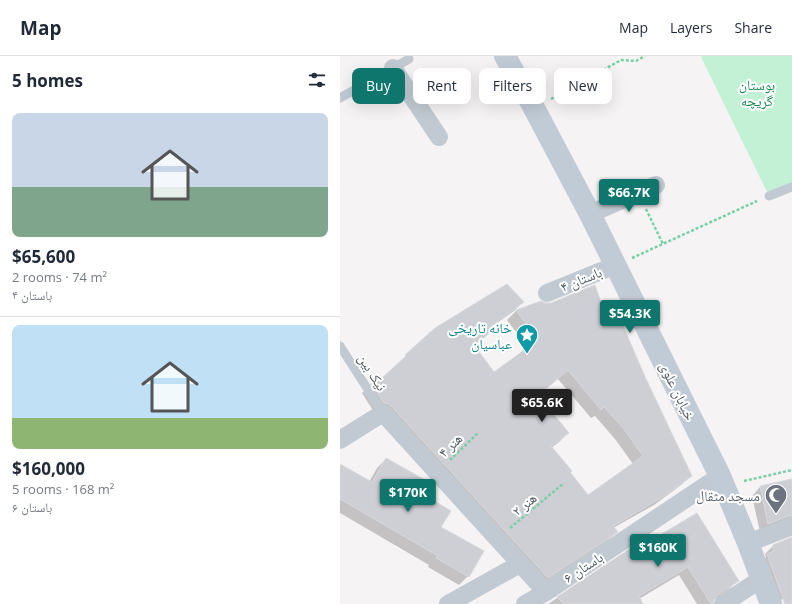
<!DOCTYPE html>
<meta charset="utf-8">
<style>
body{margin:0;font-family:"Open Sans","Noto Naskh Arabic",sans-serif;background:#f6f6f7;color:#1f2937;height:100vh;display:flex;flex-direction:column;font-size:15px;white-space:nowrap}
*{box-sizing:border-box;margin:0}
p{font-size:13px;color:#747a83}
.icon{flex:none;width:22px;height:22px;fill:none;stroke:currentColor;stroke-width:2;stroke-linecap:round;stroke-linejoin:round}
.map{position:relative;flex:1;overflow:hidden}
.details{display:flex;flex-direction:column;background:#fff;width:340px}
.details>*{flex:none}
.guide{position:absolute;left:12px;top:12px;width:380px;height:36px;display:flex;gap:8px}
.price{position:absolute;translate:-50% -34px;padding:0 9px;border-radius:4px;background:#0f766e;color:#fff;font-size:13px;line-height:26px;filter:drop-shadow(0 1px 2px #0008)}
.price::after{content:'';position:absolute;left:50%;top:24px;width:12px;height:9px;margin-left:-6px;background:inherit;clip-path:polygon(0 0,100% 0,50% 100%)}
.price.on{background:#222;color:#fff}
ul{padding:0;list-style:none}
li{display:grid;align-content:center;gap:8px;height:212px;padding:0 12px}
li+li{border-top:1px solid #e0e1e3}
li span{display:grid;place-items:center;height:124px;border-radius:8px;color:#555}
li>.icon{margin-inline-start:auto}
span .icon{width:72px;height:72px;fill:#fffc;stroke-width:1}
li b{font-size:17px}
h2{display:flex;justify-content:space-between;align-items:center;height:48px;padding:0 12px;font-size:17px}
.tag{padding:0 14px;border-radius:8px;background:#fff;box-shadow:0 4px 16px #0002;font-size:14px;line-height:36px}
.tag.on{background:#0f766e;color:#fff}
header{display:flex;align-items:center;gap:24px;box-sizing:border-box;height:56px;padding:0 20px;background:#fff;border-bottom:1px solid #e0e1e3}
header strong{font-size:19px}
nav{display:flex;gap:22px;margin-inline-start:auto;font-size:14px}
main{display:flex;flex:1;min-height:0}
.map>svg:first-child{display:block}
.green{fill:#c3f1d5}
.shadow{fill:#0003;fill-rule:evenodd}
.building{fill:#cdcfd5;stroke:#d7d9de;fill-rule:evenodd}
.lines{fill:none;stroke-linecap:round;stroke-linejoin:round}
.path{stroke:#7ad0a6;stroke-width:2.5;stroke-dasharray:3 2;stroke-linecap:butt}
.service{stroke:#c1cad2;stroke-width:9}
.minor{stroke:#c1cad2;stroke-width:18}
.secondary{stroke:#c1cbd6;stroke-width:22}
.labels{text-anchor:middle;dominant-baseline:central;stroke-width:4;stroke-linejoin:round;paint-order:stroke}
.park-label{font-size:14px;fill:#17864f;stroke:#fff}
.street-label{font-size:14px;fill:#4a5661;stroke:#fff}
.culture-label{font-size:14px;fill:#0d838f;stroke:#fff;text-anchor:end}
.worship-label{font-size:14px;fill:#5b616d;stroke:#fff;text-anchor:end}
</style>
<header>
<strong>Map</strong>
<nav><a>Map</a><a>Layers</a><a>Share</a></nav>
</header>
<main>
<section class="details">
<h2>5 homes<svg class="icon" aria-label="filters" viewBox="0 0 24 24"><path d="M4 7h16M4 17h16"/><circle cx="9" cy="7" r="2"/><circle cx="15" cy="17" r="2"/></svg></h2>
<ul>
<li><span style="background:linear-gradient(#c9d6e8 60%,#7fa58c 0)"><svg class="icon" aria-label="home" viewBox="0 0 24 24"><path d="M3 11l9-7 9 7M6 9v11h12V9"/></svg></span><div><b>$65,600</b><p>2 rooms · 74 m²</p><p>باستان ۴</p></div></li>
<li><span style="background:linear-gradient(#bfe0f5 75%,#8fb573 0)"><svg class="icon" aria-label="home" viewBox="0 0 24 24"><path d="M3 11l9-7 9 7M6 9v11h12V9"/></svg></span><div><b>$160,000</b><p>5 rooms · 168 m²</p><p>باستان ۶</p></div></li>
</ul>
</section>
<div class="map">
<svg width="452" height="548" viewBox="0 0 452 548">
<rect width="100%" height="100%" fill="#f5f3f3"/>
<path class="green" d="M363,0h89v131l-23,9 -68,-139z"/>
<path class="shadow" d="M183,246l-9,9 -24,17 2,2 -9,9 -10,7 21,28 34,-26 -21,-28 9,-9 25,-9 65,16 39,61 46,97 -10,9 -27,20 -41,23 3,4 -9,9 -69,46 -164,-175 -12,-19 10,-9 10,-5 24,-23 30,-27zM218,323l33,39 4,-2 20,23 18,25 -45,32 -19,-24 -18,-24 8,-6 9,-9 -31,-37z
M46,403l31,33 23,35 28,49 -9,9 -31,-18 1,-2 -89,-52v-48l29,17 8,-14z
M452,424v49l-32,3 -8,-36 8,-9z
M357,458l40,67 -9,9 -16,11v3h-15l-18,-29 -40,24 3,5h-94l83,-55 2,4z
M452,482v55l-4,4 -15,6 -14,-39 7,-7 -1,-3 9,-9z"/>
<path class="building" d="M167,228l17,18 -34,25 3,3 -19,15 20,27 44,-32 -22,-30 25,-9 4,2h6l44,-18 11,32 11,-5 29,67 46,97 -28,20 -51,30 5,6 -70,46 -157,-172 -4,-3h-3l-13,-20 9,-8 2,3 24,-22 -1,-1 30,-27zM228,314l33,40 3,-3 20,22 19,27 -55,39 -18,-23 2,-1 -21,-25 18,-13 -31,-38z
M46,402l39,22 -7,11 33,20 -10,16 43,24 -15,26 -33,-19 2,-2 -98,-57v-35l32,18z
M452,423v37h-4l-20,8 -8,-38z
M357,457l42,68 -22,14 -3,4 -1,5h-2l-23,-37 -49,29 4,8h-79l-7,-7 74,-49 2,3z
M452,481v67h-7l-18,-50 7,-3 -1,-6z"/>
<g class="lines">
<path class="path" d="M211,43l70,-39 15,1 9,-5
M306,153l17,35
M292,202l125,-57
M110,404l28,-27
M404,425l48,-11
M170,472l54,-45"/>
<path class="service" d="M0,42l69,-39
M429,140l23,-9
M0,290l43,67"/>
<path class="minor" d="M53,12l46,69
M250,158l66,-29
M207,237l69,-28
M0,384l43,-27 163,179
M408,487l44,-17
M108,548l72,-40
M185,548l21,-12 174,-116
M383,548l38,-25"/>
<path class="secondary" d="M165,0l29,52 56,106 130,262 28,67 23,61"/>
</g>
<defs>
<g id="sight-pin" transform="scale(1.15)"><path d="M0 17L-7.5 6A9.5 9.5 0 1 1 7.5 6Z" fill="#0f9aa8" stroke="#fff"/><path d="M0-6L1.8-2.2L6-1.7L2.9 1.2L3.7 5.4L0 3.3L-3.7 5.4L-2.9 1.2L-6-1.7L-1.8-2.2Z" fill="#fff"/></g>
<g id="mosque-pin" transform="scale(1.15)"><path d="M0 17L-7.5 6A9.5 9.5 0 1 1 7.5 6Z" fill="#6b7280" stroke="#fff"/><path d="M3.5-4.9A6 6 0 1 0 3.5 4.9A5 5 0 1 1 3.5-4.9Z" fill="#fff"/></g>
</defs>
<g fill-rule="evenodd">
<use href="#sight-pin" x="187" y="279"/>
<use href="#mosque-pin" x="436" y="439"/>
</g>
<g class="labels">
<g class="park-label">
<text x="417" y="28">بوستان<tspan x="417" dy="16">گریچه</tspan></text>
</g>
<g class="street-label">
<text transform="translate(241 223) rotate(-22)">باستان ۴</text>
<text transform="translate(33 316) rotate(58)">نیک بین</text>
<text transform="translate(338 335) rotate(64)">خیابان علوی</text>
<text transform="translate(110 389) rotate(-44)">هنر ۴</text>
<text transform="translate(184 448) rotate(-40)">هنر ۲</text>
<text transform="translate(243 511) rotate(-33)">باستان ۶</text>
</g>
<g class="culture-label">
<text x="172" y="271">خانه تاریخی<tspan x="172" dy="16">عباسیان</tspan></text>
</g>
<g class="worship-label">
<text x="420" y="439">مسجد مثقال</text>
</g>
</g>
</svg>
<b class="price" style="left:289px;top:157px">$66.7K</b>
<b class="price" style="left:290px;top:278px">$54.3K</b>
<b class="price on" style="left:202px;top:367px">$65.6K</b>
<b class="price" style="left:68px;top:457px">$170K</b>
<b class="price" style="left:318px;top:512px">$160K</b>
<div class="guide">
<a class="tag on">Buy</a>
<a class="tag">Rent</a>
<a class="tag">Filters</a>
<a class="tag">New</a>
</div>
</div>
</main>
